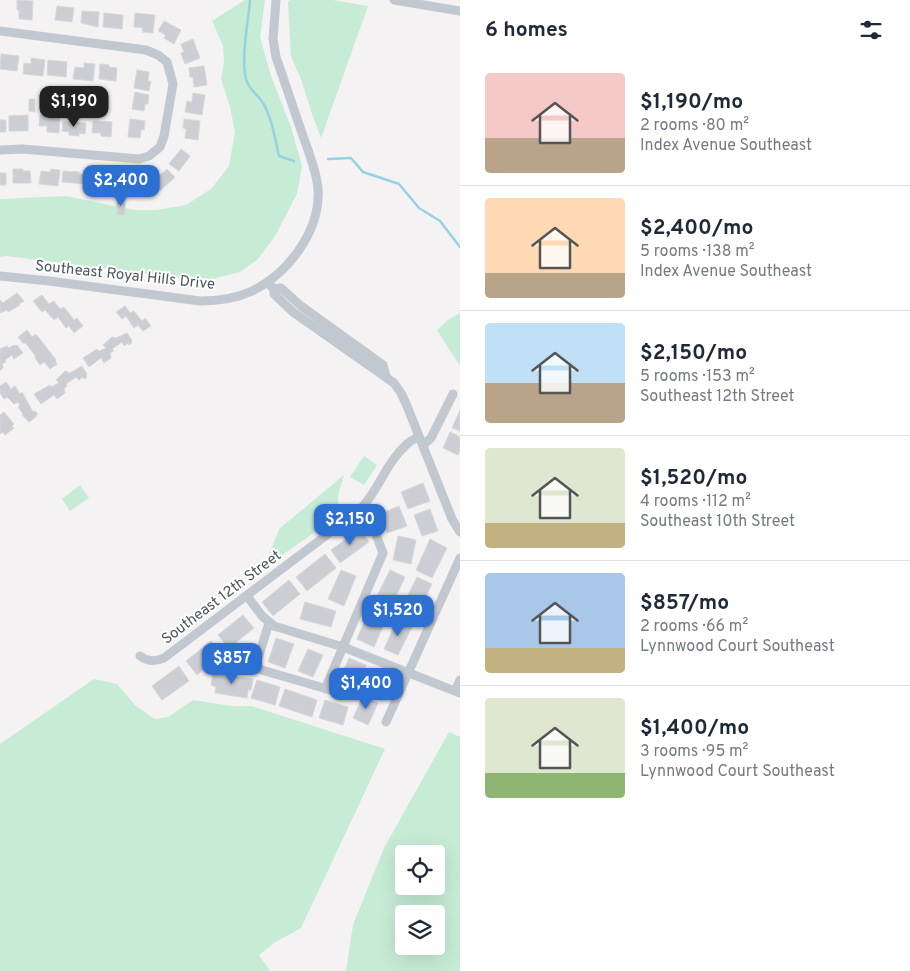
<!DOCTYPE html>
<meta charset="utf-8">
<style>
body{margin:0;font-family:Overpass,sans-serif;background:#f6f6f7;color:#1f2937;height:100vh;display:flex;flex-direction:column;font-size:19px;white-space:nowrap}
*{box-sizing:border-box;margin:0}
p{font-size:16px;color:#747a83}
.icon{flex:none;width:28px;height:28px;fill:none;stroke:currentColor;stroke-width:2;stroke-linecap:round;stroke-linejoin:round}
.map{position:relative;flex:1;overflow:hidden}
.panel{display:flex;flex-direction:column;background:#fff;width:450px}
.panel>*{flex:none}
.controls{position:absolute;left:395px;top:845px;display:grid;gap:10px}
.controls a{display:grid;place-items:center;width:50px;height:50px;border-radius:5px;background:#fff;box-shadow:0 5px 20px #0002;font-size:25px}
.price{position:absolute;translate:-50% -42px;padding:0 11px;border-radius:10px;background:#2c70d3;color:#fff;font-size:16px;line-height:32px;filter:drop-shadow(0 1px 2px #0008)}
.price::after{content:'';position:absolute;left:50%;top:30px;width:15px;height:11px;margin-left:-8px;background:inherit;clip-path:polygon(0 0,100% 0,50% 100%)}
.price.current{background:#222;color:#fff}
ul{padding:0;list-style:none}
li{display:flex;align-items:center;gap:15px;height:125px;padding:0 25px}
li+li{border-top:1px solid #e0e1e3}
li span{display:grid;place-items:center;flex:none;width:140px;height:100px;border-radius:5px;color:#555}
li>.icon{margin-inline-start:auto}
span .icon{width:60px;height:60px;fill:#fffc;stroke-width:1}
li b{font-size:21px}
h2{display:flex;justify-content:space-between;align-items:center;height:60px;padding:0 25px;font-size:21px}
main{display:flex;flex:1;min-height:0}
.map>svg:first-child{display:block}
.green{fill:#c6ecd6;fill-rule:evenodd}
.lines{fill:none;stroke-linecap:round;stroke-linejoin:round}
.stream{stroke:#97d2e4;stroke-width:2.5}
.building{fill:#ccced3;stroke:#d6d8dc}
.minor{stroke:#c1c8cf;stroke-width:9}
.labels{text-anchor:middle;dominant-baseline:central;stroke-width:4;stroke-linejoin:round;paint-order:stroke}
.street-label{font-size:15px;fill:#4b545d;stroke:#fff}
</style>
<main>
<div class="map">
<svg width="460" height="971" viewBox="0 0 460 971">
<rect width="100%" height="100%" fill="#f4f2f2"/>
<path class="green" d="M245,0h20l-5,37 11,39 20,51 11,39 -5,28 -22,42 -17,23 -18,13 -36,9 -198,-25 -6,1v-58l66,-3 68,14h23l29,-5 25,-16 18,-23 6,-34 -5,-25 -9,-28 3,-17 -1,-16 -11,-25z
M290,0h43l35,6 -47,132 -10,-27 -9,-29 -11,-26 -3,-54z
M460,313v53l-23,-36 11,-10z
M364,456l13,9 -13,20 -14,-8z
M344,475l-6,20 1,20 -75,53 15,-39z
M80,485l9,13 -19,13 -8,-12z
M94,679l23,5 19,22 19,13 13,-2 25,-17 38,6h21l133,43 -84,179 -27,15 -15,12 11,16h-270v-227z
M449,732l11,5v234h-114l7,-46 31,-77zM404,854h32v32h-32zM404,914h32v32h-32z"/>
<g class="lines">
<path class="stream" d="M250,0c-2,24 -8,50 -5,74 2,15 11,18 18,29 9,15 12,36 16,53l15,5
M328,159l23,-1 12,14 36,12 20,24 21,13 20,26"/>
</g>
<path class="building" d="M17,0l16,1 -1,19 -13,-1v-9h-2z
M57,6l17,2 -2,14 -17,-2z
M82,11l17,1 -1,15 -17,-4z
M104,13l19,2 -1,14 -19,-2z
M135,13l20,2 -2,18 -11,-1 1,-4 -9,-1z
M164,21l17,9 -7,14 -10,-6 2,-3 -8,-4z
M193,39l7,19 -15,6 -4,-11 3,-1 -3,-8z
M1,54l18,2 -2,15 -17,-2z
M31,58l14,2 -2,16 -20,-2 1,-11 7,1z
M48,60l19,2 -1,15 -19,-2z
M84,63l11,1 -2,17 -20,-2 2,-12 9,1z
M100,64l9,1v2l8,1 -1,13 -17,-2z
M204,66l3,19 -13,2 -1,-10h-3l-1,-9z
M137,70l12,2 -1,9h3l-2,10 -15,-3z
M135,92l14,3 -1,9h-3l-1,7 -12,-2z
M193,93l12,2 -3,20 -17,-3 2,-11 5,1z
M29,99h6v13l-6,-1z
M28,115v16h-19v-15z
M40,115l20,1 -1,17 -12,-1v-6h-8z
M130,119l15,2 -1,9h-3l-1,8 -12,-1z
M184,119l16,2 -2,19 -13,-2 1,-9 -3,-1z
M0,120h6v12h-6z
M63,121l23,2 -1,11 -6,-1v3l-10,-1v-3l-7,-1z
M93,121l19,1 -1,15 -10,-1v-3h-9z
M181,149l9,7 -11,15 -10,-7z
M13,169h10v2h7l1,12h-18z
M51,169l9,1 -2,16 -19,-2 2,-13 9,1z
M167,169l8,8 -15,14 -8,-9z
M63,171l16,1v2l8,1 -1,9 -24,-2z
M0,173h6v12h-6z
M101,173l11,1 -1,18 -20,-2 1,-12 8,1z
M141,175l2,19 -18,1 -1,-16 7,-1v-2z
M117,199h8v16h-8z
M17,293l7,8 -5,3 1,1 -12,7 -1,-2 -7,3v-13l3,3z
M42,295l7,9 5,-3 6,8 4,-2 10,13 3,-2 6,8 -9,7 -5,-7 -3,2 -8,-11 -4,3 -9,-10 -3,2 -9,-11z
M125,306l5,7 4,-2 8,10 3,-3 6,8 -8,5 -5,-6 -4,3 -8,-12 -4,3 -6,-7z
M27,330l5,7 4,-3 20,26 -1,1 2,3 -7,5 -6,-7 -4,3 -5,-7 1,-1 -11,-15 -1,2 -6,-7z
M127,333l5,7 -1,1 1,2 -3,2 -1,-2 -4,3 -2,-4 -10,7 2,2 -4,2 1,5 -7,5 -3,-5 -12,9 -6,-9 14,-9 2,2 7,-3 -3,-3 9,-8 4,1z
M14,345l1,1 2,-1 6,8 -9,6 -2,-4 -7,5 1,2 -4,2 1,4 -3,3v-22l7,-3 2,2z
M82,366l5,8 -1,1 1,2 -3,2 -1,-2 -4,3 -3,-3 -10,7 1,2 -3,3 1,4 -8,6 -3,-4 -13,9 -7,-10 16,-9 1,2 8,-4 -3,-3 9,-9 5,2z
M6,382l5,7 4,-3 5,8 2,-2 11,20 2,-1 3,3 -2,1 1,1 -8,6 -7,-7 1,-1 -5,-7 2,-2 -2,-3 -4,2 -7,-7 -3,2 -4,-6v-7z
M460,410v21l-8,-3z
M4,412l10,12 -2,2 2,2 -9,7 -2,-3 -2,2 -1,-2v-17z
M450,432l10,5v14l-2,4 -15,-7z
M423,483l7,18 -22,8 -7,-17z
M399,506l8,20 -20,7 -7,-19z
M430,509l8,22 -16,5 -8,-21z
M360,529l9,13 -29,21 -9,-13z
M398,536l18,4 -5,24 -18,-4z
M430,539l17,9 -15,30 -16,-8z
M325,554l11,14 -29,23 -11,-14z
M341,570l15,6 -12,30 -16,-7z
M390,570l15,7 -15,32 -16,-7z
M417,577l15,7 -16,33 -15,-8z
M289,580l11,14 -27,22 -11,-14z
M305,602l31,9 -5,16 -31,-8z
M370,609l17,8 -13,30 -17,-8z
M243,615l11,13 -25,20 -11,-13z
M398,618l15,7 -15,30 -14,-6z
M276,638l18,6 -9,24 -17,-6z
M211,641l11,14 -25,20 -11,-14z
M308,649l15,6 -10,22 -15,-6z
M349,658l17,7 -10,23 -17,-7z
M179,666l10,15 -27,19 -10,-14z
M374,670l16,7 -9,20 -16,-7z
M213,673l40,6 -2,11h-3l-1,8 -32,-5 1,-6 -5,-2z
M257,680l23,7 -5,18 -24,-7z
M285,689l32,11 -5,17 -33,-11z
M363,696l15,7 -10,22 -15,-7z
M325,700l23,7 -5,18 -24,-7z"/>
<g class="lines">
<path class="minor" d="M394,0l66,11
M0,31l146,19 12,5 9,7 6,22 -9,52 -4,11 -11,9 -10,3 -116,-10 -23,1
M0,276l49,5 151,20c18,0 35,-2 52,-10 37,-18 69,-61 66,-103 -2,-18 -9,-35 -15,-52 -9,-26 -18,-53 -27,-79l-3,-18 3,-39
M267,282l7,7v5l19,18 101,71 7,10 6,13 45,113 8,13
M274,289l7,-1 20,18 82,59 3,11
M423,445l8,-7 22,-44
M247,596l15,20 12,10 69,21 117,46
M140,656c8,6 15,6 24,2l193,-146c21,-19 28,-48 49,-67 4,-4 9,-6 13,-9
M224,666l31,2 93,27
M255,668l14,-45
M325,689l58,-136 -18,-48
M455,691l5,-11
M386,722l74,-164"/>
</g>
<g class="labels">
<g class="street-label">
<text transform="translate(125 276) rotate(6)">Southeast Royal Hills Drive</text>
<text transform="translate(222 598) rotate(-37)">Southeast 12th Street</text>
</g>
</g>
</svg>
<div class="controls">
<a><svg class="icon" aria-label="locate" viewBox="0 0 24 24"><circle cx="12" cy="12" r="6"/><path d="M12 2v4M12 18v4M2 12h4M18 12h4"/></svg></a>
<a><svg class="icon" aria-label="layers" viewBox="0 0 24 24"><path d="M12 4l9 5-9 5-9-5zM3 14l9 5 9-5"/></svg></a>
</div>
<b class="price current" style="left:74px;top:128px">$1,190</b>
<b class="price" style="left:121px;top:207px">$2,400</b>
<b class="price" style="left:350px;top:546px">$2,150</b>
<b class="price" style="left:398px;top:637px">$1,520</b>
<b class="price" style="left:232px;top:685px">$857</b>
<b class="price" style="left:366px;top:710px">$1,400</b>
</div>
<section class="panel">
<h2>6 homes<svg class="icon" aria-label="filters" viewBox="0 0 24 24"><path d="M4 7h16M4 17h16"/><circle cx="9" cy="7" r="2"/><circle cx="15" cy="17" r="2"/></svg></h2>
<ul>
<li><span style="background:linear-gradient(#f6c9c9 65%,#b9a48a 0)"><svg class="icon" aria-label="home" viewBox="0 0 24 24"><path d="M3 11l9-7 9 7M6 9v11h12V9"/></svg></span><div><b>$1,190/mo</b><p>2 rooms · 80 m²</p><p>Index Avenue Southeast</p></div></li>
<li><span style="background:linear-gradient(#ffd9b3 75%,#b9a48a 0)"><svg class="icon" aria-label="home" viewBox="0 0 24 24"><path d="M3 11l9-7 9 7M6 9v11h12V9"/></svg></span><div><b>$2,400/mo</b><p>5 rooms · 138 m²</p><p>Index Avenue Southeast</p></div></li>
<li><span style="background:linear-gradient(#bfe0f5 60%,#b9a48a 0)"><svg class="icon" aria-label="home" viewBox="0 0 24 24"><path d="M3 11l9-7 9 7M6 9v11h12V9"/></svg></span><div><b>$2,150/mo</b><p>5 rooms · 153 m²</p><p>Southeast 12th Street</p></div></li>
<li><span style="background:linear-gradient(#dfe7d0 75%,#c2b280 0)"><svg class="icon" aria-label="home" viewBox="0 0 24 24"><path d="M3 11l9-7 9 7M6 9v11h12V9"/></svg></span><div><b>$1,520/mo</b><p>4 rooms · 112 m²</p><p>Southeast 10th Street</p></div></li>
<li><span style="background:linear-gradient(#a9c7e8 75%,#c2b280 0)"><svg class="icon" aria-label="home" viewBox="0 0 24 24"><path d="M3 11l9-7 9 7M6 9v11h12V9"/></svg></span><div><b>$857/mo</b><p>2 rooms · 66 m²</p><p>Lynnwood Court Southeast</p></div></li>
<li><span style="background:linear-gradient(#dfe7d0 75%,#8fb573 0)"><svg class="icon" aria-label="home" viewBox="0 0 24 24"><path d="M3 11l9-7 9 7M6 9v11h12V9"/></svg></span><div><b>$1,400/mo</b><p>3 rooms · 95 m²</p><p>Lynnwood Court Southeast</p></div></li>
</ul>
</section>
</main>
